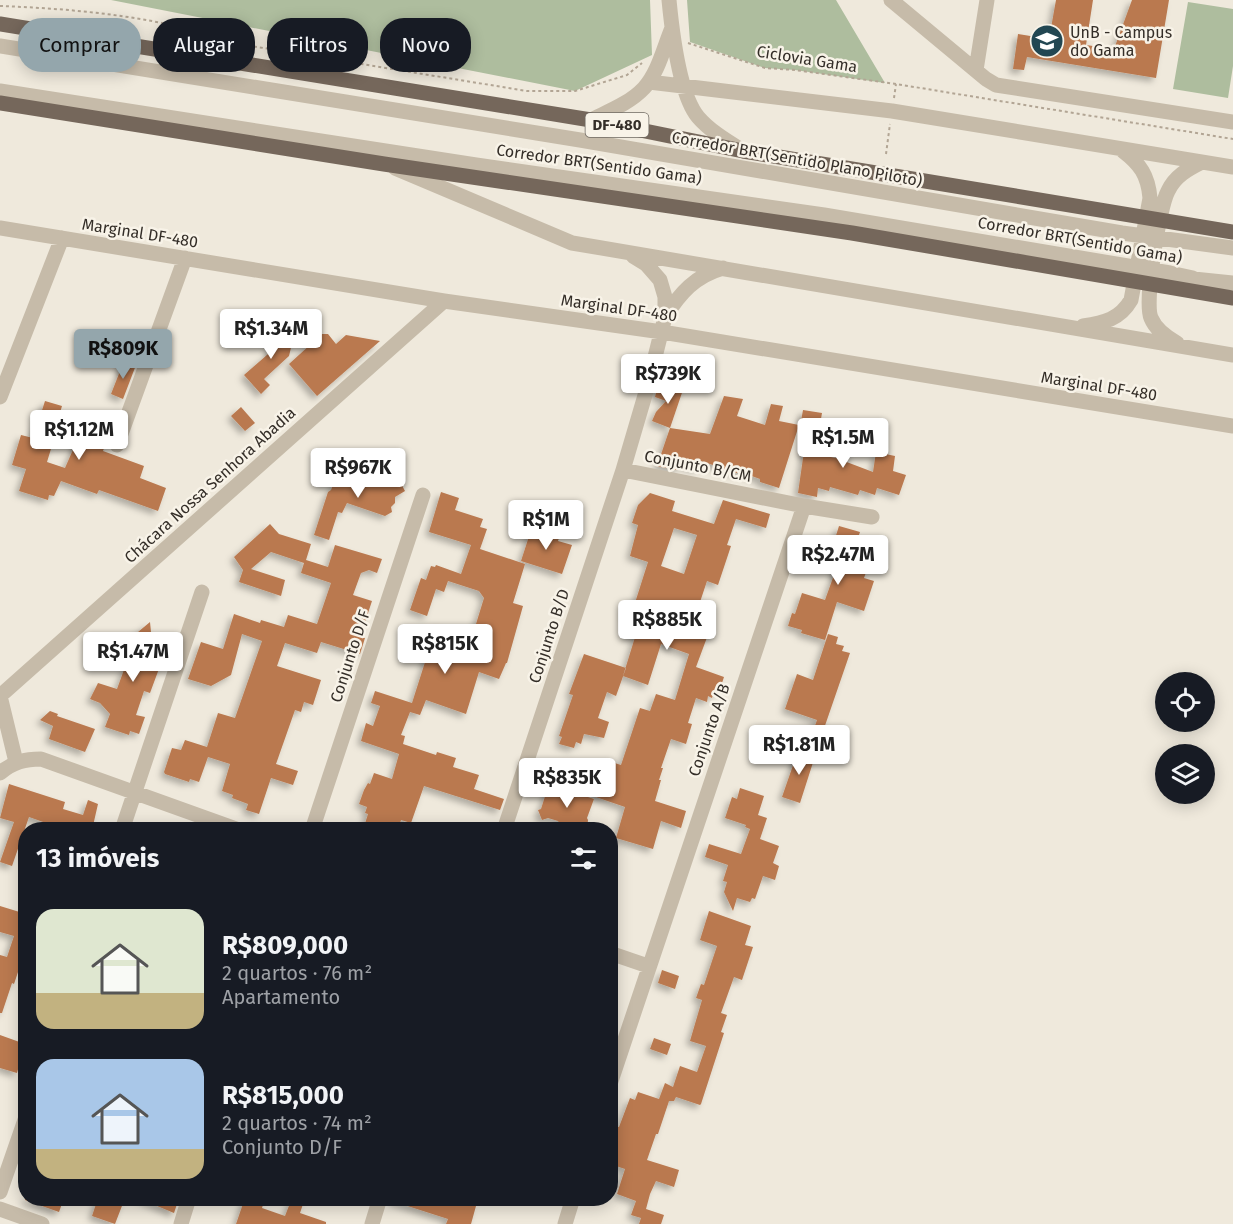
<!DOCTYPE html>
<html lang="pt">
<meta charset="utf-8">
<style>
body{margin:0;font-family:"Fira Sans",sans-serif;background:#242831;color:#f1f3f6;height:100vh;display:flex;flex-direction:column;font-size:22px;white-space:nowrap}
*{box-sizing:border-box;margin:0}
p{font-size:20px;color:#9ea1a6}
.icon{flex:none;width:33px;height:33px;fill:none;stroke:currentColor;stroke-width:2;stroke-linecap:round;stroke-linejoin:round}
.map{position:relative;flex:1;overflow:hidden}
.drawer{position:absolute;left:18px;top:822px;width:600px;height:384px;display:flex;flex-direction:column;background:#171b24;border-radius:24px;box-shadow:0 3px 15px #0003}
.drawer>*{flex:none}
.banner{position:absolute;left:18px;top:18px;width:600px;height:54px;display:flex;gap:12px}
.fabs{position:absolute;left:1155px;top:672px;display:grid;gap:12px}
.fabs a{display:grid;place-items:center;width:60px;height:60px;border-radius:50%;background:#171b24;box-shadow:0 3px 15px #0003;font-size:30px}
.price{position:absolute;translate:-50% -51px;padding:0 14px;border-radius:6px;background:#fff;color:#222;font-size:20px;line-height:39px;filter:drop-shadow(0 2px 3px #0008)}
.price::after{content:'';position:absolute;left:50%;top:36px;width:18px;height:14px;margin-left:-9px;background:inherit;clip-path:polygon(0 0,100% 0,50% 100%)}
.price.active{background:#94a6ac;color:#111}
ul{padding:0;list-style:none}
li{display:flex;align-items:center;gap:18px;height:150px;padding:0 18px}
li span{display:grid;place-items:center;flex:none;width:168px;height:120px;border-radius:18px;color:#555}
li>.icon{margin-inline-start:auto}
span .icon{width:72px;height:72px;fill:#fffc;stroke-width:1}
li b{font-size:26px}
h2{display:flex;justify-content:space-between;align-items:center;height:72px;padding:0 18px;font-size:26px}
.tag{padding:0 21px;border-radius:24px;background:#171b24;box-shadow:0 3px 15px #0003;font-size:21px;line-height:54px}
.tag.active{background:#94a6ac;color:#111}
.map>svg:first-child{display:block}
.green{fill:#aebd9e}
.building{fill:#ba794f;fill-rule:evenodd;filter:url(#shadow)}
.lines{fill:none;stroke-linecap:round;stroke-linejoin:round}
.path{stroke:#b2a594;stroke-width:2;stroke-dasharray:3 3;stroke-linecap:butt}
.minor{stroke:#c6bba9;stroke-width:15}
.major{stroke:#75675b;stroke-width:15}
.labels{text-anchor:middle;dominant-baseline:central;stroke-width:5;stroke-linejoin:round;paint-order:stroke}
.shield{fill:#f8f3e8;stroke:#6f6962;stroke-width:1.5}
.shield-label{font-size:15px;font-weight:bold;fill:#342e28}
.poi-label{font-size:16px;fill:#342e28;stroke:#f8f3e8;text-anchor:start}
.street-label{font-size:16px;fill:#342e28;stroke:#f8f3e8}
</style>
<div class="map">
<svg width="1233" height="1224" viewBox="0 0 1233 1224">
<defs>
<filter id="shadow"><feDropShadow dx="-4" dy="4" stdDeviation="3" flood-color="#0004"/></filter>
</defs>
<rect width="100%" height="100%" fill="#efe9dc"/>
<path class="green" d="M111,0h539l2,55 -77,36z
M687,0h149l49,83 -90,-13 -30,-2 -75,-26z
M1188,2l45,7v57l-5,32 -55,-9z"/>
<path class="building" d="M1056,0h37l-7,45 28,4 18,-49h37l-13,78 -129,-21 -3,13 -11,-1 5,-35 31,5z
M278,328l17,3 -6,25 -25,23 6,6 -9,9 -17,-19 31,-27z
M322,334h6l8,10 10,-9 34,6 -63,55 -28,-32z
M124,361l12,4 -13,34 -12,-5z
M687,378l-17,50 -18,-7 4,-9 10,-11 -11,-4 3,-12 18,6z
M724,396l19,3 -6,17 28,9 6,-21 12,2 -4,15 20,4 -20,63 -19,-6v-3l-22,-8 -1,2 -36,-12 -3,8 -19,-5 -2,6 -20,-4 13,-38 40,6z
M45,401l17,5 -3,10 28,10 3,-8 22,8 -9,25 41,15 -4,12 26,10 -8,23 -59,-21 -2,4 -36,-13 -7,15 -5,-1 -1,5 -29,-9 7,-22 -14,-4 9,-30 12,3zM57,429l22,7 -14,32 -18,-6z
M241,407l14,16 -10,8 -14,-15z
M803,410l19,3 -7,41 21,4 37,14 3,-20 19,4 -2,15 13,4 -7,20 -22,-7 -2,7 -15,-5 -2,5 -28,-8 -1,4 -11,-3 -1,9 -19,-4 10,-70 -7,-2z
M357,470l32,12 9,-4 7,13 -10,6v6l-4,4 1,5 -7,4 -38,-13 -5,10 -4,-1 -9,28 -15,-5 14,-43 3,-2 4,-10 4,2 1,-3 13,4z
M441,492l18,6 -4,12 28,9 -3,8 7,2 -7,20 45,15 -12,39 10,3 -16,57h-1l-7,16 -20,-7 -13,42 -40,-14 -6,15 -10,-3 -9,23 4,1 -2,8 33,11 1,-3 19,6 -3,9 26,8 -5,14 30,10 -4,11 -76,-24 -13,37 -10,-3 -3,10h-35l5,-16 -3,-1 2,-6 -8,-3 5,-14 4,-7 2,1 4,-11 18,6 7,-25 -38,-13 5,-18 7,3 7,-20 -9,-3 4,-12 37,12 14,-44 -3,-1 5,-14 2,1 8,-21 34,13 12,-39 -5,-7 -31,-10 -4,11 -8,-3 -9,27 -17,-6 11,-32 5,2 5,-14 4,1 1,-2 25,9 10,-29 -42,-13z
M650,493l25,8 -3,10 42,13 9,-24 47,14 -4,14 -30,-9 -9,26 4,1 -13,39 -11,-4 -13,39 8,3 -2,6 9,3 -13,35 28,10 -5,15 -5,-2 -2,8 -4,-2 -1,6 -11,-4 -8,25 4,1 -6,20 -15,-5 -10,29h2l-4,12h2l-6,21 31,10 -5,17 -20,-7 -8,28 -37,-11 9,-31 -32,-11 12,-36 16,5 19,-57 10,3 6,-17 19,6 14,-46 -28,-10 -13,41 -25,-9 13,-42 -9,-1 5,-15 -7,-2 4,-12 5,2 14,-44 -18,-6 8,-31 -6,-2 6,-18zM674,528l23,7 -13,39 -23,-8z
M270,524l9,10 32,10 -5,16 22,7 7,-22 47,14 -5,14 -8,-3 -8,3 -8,22 19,6 -12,36 5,1 -5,16 -39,-12 -4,11 -32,-10 -8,23 44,14 -8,25 -9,-3 -3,10 -6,-2 -19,54 22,7 -5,14 -22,-7 -12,36 -13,-4 2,-6 -16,-6 1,-3 -11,-4 8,-27 -22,-7 -9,25 -9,-3 -1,3 -24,-8 -1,-2 8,-24 9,2 4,-10 22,7 11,-34 17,5 27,-77 -20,-7 -11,41 -20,11 -23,-7 13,-37 22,7 11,-35 26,9 1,-3 23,7 4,-12 29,9 14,-41 -30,-10 3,-10 -33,-11 -20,17 34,11 -4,16 -42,-14 4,-12 -9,-13z
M839,526l21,6 -2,6 18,6 -12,34 10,3 -10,30 -27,-9 -12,38 -24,-7 1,-3 -14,-4 4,-13 3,1 7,-21 23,7 14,-39 -3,-1 3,-10 -7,-2z
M532,527l22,8 5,3 -1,3 14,4 -10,29 -41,-13z
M150,622l1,10 19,7 -20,54 -6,-2 -8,24 9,2 -6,17 -9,-3 -1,4 -24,-8 5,-13 -10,-11 -10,-4 8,-16 19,6 8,-22 3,1 10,-29 -6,-2z
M828,634l10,3 -2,7 8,2 -2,5 8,2 -31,90 -9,-3 7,-20 -32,-11 12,-35 16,6z
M584,654l42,14 -10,28 -9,-4 -9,26 11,4 -5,16 -20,-4 -3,10 -5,-2 -2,6 -15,-4 3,-7 -3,-1 14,-41 -4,-1z
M50,711l8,3 -1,2 38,13 -10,23 -36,-13 4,-13 -13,-6z
M799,748l17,5 -16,50 -18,-6z
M9,784l56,18 -2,7 20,6 5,-15 10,4 -6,26h-45l2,-6 -20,-7 -17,49 -12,-4 14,-40 -14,-4z
M548,787l27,9 1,-3 18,6 -7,19 1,2 -1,10h-24l-5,-9 -10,-3 -6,2 -4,-10 3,-1z
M740,788l24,8 -6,19 9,3 -7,21 19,7 -6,17 6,3 -4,14 -12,-4 -8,23 -3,-1 -2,4 -13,-4 -4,13 -9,-19 3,-10 -4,-1 5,-16 -23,-8 4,-13 32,10 9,-25 -5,-2 1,-2 -21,-7 7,-21 5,2z
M0,906l26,8 -2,40 -10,30 -2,-1 -10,30h-2v-58l7,2 7,-21 -14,-4z
M709,911l42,15 -6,19 8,2 -11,33 -8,-3 -13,36 6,2 -6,17 3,1 -23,71 -1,1 -24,-8 -2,4h-5l-11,33h-2l-9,26 32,10 -5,17 -18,-6 -6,13 -4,15 18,6 -3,9h-22l2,-6 -10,-3 5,-14 -19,-7 8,-25 -15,-5v-21l6,-17 3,1 11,-29 5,2 3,-8 21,7 6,-16 8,4 7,-21 17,6 9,-26 -16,-5 12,-41 -6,-2 5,-14 3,1 13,-39 -17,-6z
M662,970l17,6 -4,13 -17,-6z
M0,1035l25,9 -8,29 -17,-5z
M654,1038l17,6 -4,11 -17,-6z
M25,1198h39l-5,14 -34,-12z
M98,1198h27l-10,26 -23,-8z
M138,1198h41l-5,15z
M245,1198h20l-3,10 23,8 7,-18h13l-5,15 26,9v2h-90z
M393,1198h54l29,8 -5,18h-25l2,-5 -56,-18z"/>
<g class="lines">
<path class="path" d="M0,6c80,3 163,11 239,38l288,47h48l52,-16 15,-12
M688,43l77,25 30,2 101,14 337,55
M894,98l2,-14
M886,154l4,-30"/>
<path class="minor" d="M669,0c3,31 10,94 29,117 12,14 29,24 45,34
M891,0l95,79 10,6 237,37
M0,46l580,94 542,93 111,15
M976,70l11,-70
M649,82l243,29 341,56
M0,91l476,74 348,50 346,58 23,5
M591,120c18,-9 39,-17 53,-32 14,-15 20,-41 28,-60
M395,168l177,75 661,112
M0,228l444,73 218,31 571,94
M1184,278l49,5
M665,317c15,-24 30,-41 58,-49
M1083,326c21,-3 37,-7 48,-26l19,-102c-2,-23 -10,-34 -27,-47
M1177,343c-11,-6 -21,-13 -26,-25 -7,-16 8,-110 17,-127 7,-15 20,-22 34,-29
M0,397l62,-159
M117,445l68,-187
M623,470l181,36 68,11
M0,696l444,-395
M0,696l16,66
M0,773c13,-11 25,-14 41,-14l198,71
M122,830l80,-238
M312,830l111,-335
M504,830l119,-360 25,-85 17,-68v-20l-5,-17 -14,-16 -13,-8
M610,953l38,13
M610,1084l194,-578
M0,1192l26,-75
M0,1209l42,15
M181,1224l8,-26
M372,1224l8,-26
M565,1224l8,-26"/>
<path class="major" d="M0,24l591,96 152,31 490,81
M0,103l384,61 468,69 381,65"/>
</g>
<defs>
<g id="university-disc" transform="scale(1.725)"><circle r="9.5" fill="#224752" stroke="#f8f3e8"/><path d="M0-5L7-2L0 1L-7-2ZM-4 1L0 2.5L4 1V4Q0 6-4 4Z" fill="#fff"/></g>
</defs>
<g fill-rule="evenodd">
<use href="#university-disc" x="1047" y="41"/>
</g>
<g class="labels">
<rect class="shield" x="585.5" y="113" width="63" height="24" rx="4.5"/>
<g class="shield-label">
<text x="617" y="125">DF-480</text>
</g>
<g class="poi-label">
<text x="1070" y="32">UnB - Campus<tspan x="1070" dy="18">do Gama</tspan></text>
</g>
<g class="street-label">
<text transform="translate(807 59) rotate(9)">Ciclovia Gama</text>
<text transform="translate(797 159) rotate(10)">Corredor BRT(Sentido Plano Piloto)</text>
<text transform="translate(599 164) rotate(8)">Corredor BRT(Sentido Gama)</text>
<text transform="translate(140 233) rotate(9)">Marginal DF-480</text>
<text transform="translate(1080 240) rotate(10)">Corredor BRT(Sentido Gama)</text>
<text transform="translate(619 308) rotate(8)">Marginal DF-480</text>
<text transform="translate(1099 386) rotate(9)">Marginal DF-480</text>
<text transform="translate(698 466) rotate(11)">Conjunto B/CM</text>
<text transform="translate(210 485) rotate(-42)">Chácara Nossa Senhora Abadia</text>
<text transform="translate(549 636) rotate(-72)">Conjunto B/D</text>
<text transform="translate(350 656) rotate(-72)">Conjunto D/F</text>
<text transform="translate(709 730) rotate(-71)">Conjunto A/B</text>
</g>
</g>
</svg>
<div class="fabs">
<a><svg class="icon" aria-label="locate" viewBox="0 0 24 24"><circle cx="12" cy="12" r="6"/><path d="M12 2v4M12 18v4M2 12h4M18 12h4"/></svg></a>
<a><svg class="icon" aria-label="layers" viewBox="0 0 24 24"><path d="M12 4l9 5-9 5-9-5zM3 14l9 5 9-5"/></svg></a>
</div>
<b class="price" style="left:271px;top:360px">R$1.34M</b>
<b class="price active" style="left:123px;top:380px">R$809K</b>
<b class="price" style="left:668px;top:405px">R$739K</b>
<b class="price" style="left:79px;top:461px">R$1.12M</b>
<b class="price" style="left:843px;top:469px">R$1.5M</b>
<b class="price" style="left:358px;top:499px">R$967K</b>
<b class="price" style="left:546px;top:551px">R$1M</b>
<b class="price" style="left:838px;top:586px">R$2.47M</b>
<b class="price" style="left:667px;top:651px">R$885K</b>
<b class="price" style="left:445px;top:675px">R$815K</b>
<b class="price" style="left:133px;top:683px">R$1.47M</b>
<b class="price" style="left:799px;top:776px">R$1.81M</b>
<b class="price" style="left:567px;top:809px">R$835K</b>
<div class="banner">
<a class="tag active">Comprar</a>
<a class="tag">Alugar</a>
<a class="tag">Filtros</a>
<a class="tag">Novo</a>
</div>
<section class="drawer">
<h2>13 imóveis<svg class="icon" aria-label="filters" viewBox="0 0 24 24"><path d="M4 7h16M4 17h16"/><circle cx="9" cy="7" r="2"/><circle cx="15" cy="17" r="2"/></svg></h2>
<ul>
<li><span style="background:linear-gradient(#dfe7d0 70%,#c2b280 0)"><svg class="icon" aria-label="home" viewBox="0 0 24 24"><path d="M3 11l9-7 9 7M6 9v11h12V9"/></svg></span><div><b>R$809,000</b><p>2 quartos · 76 m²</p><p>Apartamento</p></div></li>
<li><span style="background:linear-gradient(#a9c7e8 75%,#c2b280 0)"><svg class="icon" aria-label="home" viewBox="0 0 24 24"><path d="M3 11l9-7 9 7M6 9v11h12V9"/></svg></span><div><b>R$815,000</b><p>2 quartos · 74 m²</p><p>Conjunto D/F</p></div></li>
</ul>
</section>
</div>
